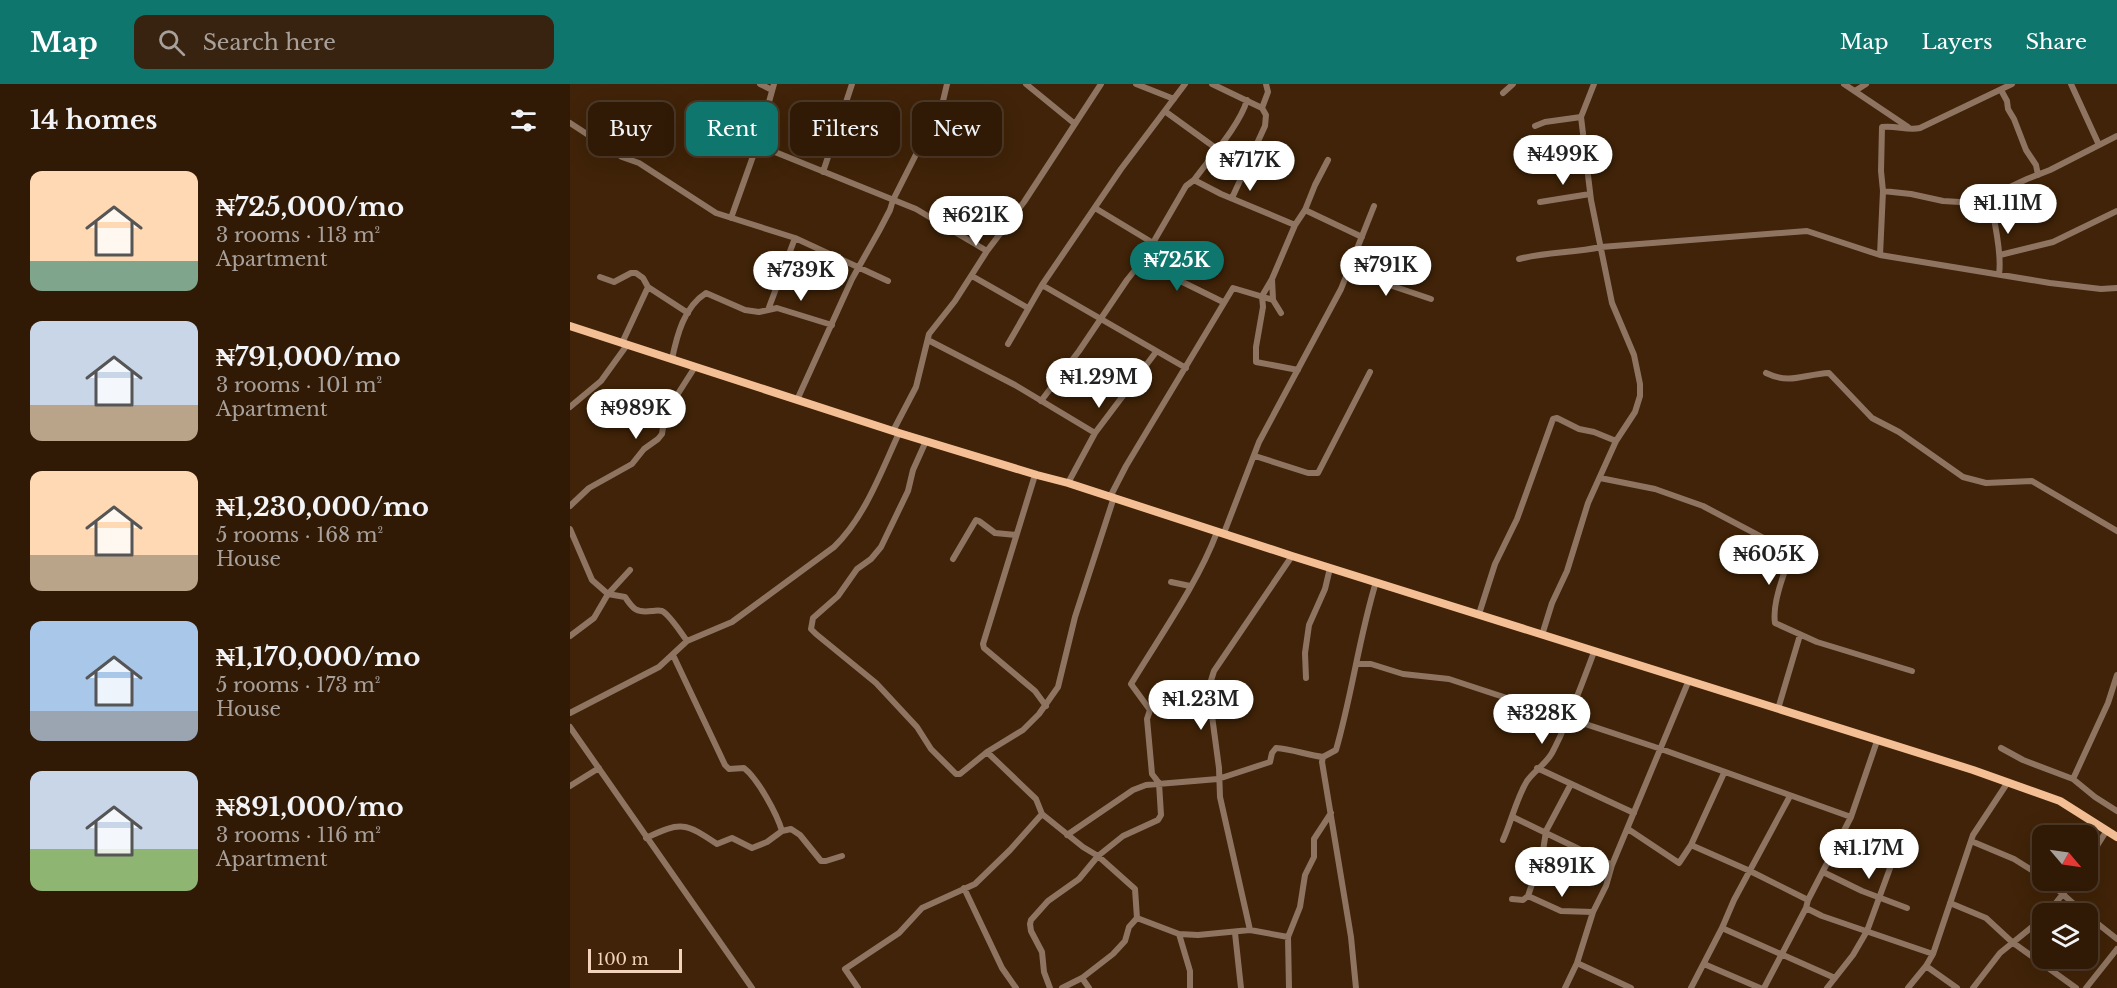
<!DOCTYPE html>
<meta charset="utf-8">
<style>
body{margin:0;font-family:"Libre Baskerville",serif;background:#382310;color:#f1f3f6;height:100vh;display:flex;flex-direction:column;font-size:22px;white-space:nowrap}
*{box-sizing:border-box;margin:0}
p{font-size:20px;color:#a8a19b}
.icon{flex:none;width:33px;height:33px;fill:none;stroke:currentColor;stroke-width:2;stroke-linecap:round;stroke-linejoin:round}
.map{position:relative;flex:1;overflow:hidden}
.side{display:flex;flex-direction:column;background:#301a06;width:570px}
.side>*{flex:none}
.hud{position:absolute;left:18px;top:18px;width:570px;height:54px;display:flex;gap:12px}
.needle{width:39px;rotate:119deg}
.fabs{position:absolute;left:1462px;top:741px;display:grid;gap:12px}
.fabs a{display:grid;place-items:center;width:66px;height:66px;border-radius:12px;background:#301a06;box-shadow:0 6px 24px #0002,0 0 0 2px #4b3828;font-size:30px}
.scale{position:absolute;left:18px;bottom:15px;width:94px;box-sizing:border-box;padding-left:6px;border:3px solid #f3d3bb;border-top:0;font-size:16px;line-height:21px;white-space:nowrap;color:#f3d3bb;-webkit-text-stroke:4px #402308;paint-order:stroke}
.price{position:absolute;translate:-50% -51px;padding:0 14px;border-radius:21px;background:#fff;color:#222;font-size:20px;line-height:39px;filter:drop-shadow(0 2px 3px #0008)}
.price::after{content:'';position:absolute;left:50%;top:36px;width:18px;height:14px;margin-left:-9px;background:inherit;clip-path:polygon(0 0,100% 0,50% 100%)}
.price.selected{background:#0f766e;color:#fff}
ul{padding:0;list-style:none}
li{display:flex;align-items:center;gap:18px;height:150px;padding:0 30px}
li span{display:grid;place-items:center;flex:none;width:168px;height:120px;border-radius:12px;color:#555}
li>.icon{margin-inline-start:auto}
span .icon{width:72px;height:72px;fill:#fffc;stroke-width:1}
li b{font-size:26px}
h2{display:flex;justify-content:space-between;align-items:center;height:72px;padding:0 30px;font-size:26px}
.chip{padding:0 21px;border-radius:12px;background:#301a06;box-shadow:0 6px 24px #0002,0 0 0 2px #4b3828;font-size:21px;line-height:54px}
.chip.selected{background:#0f766e;color:#fff}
header{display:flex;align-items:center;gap:36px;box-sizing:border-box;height:84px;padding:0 30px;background:#0f766e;color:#fff}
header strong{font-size:28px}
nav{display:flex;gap:33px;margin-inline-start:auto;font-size:21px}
.search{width:420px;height:54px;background:#382310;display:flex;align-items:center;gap:15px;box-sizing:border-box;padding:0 21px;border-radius:12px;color:#a8a19b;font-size:22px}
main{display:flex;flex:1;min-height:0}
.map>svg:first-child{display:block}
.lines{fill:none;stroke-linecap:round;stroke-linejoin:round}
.minor{stroke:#8f7561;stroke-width:6}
.major{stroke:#f4bf95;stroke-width:8}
</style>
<header>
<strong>Map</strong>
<div class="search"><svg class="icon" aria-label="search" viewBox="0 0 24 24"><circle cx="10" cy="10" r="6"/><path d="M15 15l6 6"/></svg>Search here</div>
<nav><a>Map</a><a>Layers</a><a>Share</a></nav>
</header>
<main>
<section class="side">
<h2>14 homes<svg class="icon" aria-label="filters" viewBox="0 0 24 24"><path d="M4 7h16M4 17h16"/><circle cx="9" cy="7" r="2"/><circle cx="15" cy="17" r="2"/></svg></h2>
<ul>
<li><span style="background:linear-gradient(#ffd9b3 75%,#7fa58c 0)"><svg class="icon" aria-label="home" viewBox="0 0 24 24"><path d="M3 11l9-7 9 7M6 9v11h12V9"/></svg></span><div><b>₦725,000/mo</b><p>3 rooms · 113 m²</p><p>Apartment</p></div></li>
<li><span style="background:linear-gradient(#c9d6e8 70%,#b9a48a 0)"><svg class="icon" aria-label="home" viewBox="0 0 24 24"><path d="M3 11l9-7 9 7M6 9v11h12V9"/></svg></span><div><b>₦791,000/mo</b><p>3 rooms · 101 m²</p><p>Apartment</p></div></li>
<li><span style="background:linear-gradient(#ffd9b3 70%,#b9a48a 0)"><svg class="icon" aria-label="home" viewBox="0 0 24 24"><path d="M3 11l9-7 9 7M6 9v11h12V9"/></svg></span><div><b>₦1,230,000/mo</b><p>5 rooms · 168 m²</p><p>House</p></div></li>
<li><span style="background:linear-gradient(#a9c7e8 75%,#9aa5b1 0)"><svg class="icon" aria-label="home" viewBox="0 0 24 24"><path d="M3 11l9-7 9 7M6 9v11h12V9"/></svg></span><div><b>₦1,170,000/mo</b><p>5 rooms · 173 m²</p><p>House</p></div></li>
<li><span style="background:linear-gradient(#c9d6e8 65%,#8fb573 0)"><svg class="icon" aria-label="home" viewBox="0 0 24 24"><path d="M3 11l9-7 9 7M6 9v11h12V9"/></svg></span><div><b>₦891,000/mo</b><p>3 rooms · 116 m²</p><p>Apartment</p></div></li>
</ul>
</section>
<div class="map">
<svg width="1547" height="904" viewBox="0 0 1547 904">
<rect width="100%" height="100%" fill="#402308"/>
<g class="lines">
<path class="minor" d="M190,0l12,6
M456,0l49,40
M566,0l38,15
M642,0l50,24
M1274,0l64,43
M1501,0l28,61
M1431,6l6,11 1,8 6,10 12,31 10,15 2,10
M1285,7l11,-7
M933,9l10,-9
M596,28l51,37
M0,39l52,34 17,6 77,50 79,25 93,43
M965,42l10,-4 36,-5
M158,49l188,76 71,42
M253,88l29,-88
M624,96l27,14 74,31
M1313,107l28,3 32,7 33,2 51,-24 23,-9 67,-34
M662,114l33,-72 1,-11 -4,-7 6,-16 -2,-8
M1419,114c5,18 13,58 10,76
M970,118l50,-8
M525,124l58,35
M735,126l57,27
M161,134l26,-73 17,-61
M1310,171l3,-64 -2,-20 1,-44c13,-2 26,4 38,1l92,-44
M1430,171l53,-13 64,-31
M949,175c27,-7 55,-6 82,-12l206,-16 73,24 170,28 51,6 16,-1
M573,176l11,8 69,34
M778,187l83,28
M402,192l56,32
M30,193l14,5 17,-9h5l7,5 5,9 40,26
M702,195l1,21 8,13
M472,201l144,83
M198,226l27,-72
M358,256l87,45 80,48
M52,259l26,-56
M438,260l34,-59 79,-116 64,-85
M102,275c5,-24 12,-52 34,-66l39,17 14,2 18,-4 55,17
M728,286l-42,-8v-15l7,-40 -1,-11 10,-17 23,-54 10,-15 10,-25 13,-25
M1196,289c25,12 38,1 63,0l43,45 27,14 64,45 23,6 46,-2 85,50
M227,316l55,-121 27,-48 11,-21 3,-10 50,-99 4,-17
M471,317l38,-50 48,-71 16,-20 43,-74 8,-6c16,-22 46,-55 53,-80
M0,323l31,-26 26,-36
M323,347l23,-44 13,-53 26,-33 32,-50 37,-49 77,-118
M356,357l-13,29 -5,21 -27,56 -10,12 -14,10 -19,27 -25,22 -2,11 5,5 60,49 41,44 14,22 25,25h4l27,-22 36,-22 16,-16 19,-27 17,-70 39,-120
M685,372l53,17h10l52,-101
M465,391l-52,169 1,4 51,43 11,15
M1030,394l55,11 48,17 89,47c-8,19 -20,51 -17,70l42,19 95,29
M498,399l27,-50 61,-81
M540,413l16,-31 107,-178 40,12
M0,422l19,-18 43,-24 12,-15 14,-10 4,-5 3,-20 30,-47
M0,445l22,51 16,14 17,3c8,12 11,16 27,14 3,0 6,-1 10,0 7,3 20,23 25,30
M654,449l35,-91 82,-153 33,-83
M383,475l23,-39 3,1 16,12 21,2
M601,498l19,4
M909,530l16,-50 22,-45 36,-100 4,-1 22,11 15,3 22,9
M972,551l10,-32 15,-32 21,-68 28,-62 19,-29 5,-16v-12l-6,-29 -22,-52 -21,-103 -10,-83 13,-33
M0,552l24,-18 14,-24 22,-24
M103,571l52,110 4,4 15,-1c14,11 33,46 38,63
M787,580h14l32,10 46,5 212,70 190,68
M736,594l-1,-25 4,-28 16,-36 5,-21
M1208,625l22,-74
M0,629l89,-46 28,-26 45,-19 102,-75c31,-30 47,-75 65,-114
M0,643l182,261
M1431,664l22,12 50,19 22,18 22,14
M417,668l49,47 6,15 41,33 15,9 37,33 2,29
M967,684l97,45
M1503,695l35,-76 9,-28
M0,702l29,-18
M943,733l99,48
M1058,745l51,34 12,-18 33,-72
M497,751l66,-45 13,-5 72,-6 52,-17 2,-9 4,-5c16,1 31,7 47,9
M76,754c35,-17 40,-15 71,6l15,-6 20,10 15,-6 15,-11 9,-2 9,6 21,26h5l16,-5
M933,756c9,-20 13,-41 24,-59 7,-10 19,-17 25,-28 17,-32 29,-67 42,-101
M1401,757l43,18 29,18
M1121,761l59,26 58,29
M1518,776l19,-30
M1253,788l39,19 45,17
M1477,796l38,34
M394,804l38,80 14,20
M958,812l33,15 32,1
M942,815l11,1 5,-4 15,-45 3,-20 25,-47
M1380,819l36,15 26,24 64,46
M1236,824l16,8 111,38
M1477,830l27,-34
M1518,832l29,23
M1152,844l113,50
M680,846l-30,-133 -1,-29 -9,-67 -1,-14 5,-16 78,-115
M665,849l6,55
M609,850l11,37v17
M1007,879l54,25
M1134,880l56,24
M1356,882l31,22
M512,894l7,10
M288,904l-13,-19 54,-36 23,-25 53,-24 35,-34 32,-36
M480,904l-6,-16 -2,-20 -11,-21 -1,-7 1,-4 17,-19 31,-22 19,-23 25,-20 35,-16 3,-5 -2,-32 -7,-9 -5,-55 3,-9 -19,-26c29,-48 67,-101 86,-152
M492,904l20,-10 31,-24 12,-13 4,-14 8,-9 42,16 19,1 52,-5 38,7
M719,904l-1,-51 12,-30 5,-32 9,-18v-18l17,-26
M786,904l-5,-51 -29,-175 1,-5 13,-7c16,-55 23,-113 40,-168
M995,904l12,-25 16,-51 13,-26 6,-21 77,-185
M1121,904l31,-60 12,-28 56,-104
M1194,904l42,-80 2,-8 43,-83 26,-76
M1257,904l26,-33 14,-24 26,-71
M1338,904l18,-22 7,-12 40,-119 35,-53
M1403,904l27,-35 43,-35
M1516,904l31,-39"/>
<path class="major" d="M0,242l329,107 138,42 31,8 224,73 681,214 87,31 57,36"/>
</g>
</svg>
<div class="fabs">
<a><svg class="needle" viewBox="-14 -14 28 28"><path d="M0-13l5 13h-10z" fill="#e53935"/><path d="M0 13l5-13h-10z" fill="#a8a19b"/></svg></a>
<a><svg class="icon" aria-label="layers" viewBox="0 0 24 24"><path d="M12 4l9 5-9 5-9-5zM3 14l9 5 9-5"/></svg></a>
</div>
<div class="scale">100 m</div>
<b class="price" style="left:993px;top:102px">₦499K</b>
<b class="price" style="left:680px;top:108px">₦717K</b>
<b class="price" style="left:1438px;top:151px">₦1.11M</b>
<b class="price" style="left:406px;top:163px">₦621K</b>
<b class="price selected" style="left:607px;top:208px">₦725K</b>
<b class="price" style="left:816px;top:213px">₦791K</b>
<b class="price" style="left:231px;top:218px">₦739K</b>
<b class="price" style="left:529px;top:325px">₦1.29M</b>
<b class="price" style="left:66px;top:356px">₦989K</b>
<b class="price" style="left:1199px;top:502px">₦605K</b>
<b class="price" style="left:631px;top:647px">₦1.23M</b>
<b class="price" style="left:972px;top:661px">₦328K</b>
<b class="price" style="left:1299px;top:796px">₦1.17M</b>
<b class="price" style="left:992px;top:814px">₦891K</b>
<div class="hud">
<a class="chip">Buy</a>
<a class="chip selected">Rent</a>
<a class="chip">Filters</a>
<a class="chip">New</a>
</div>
</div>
</main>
